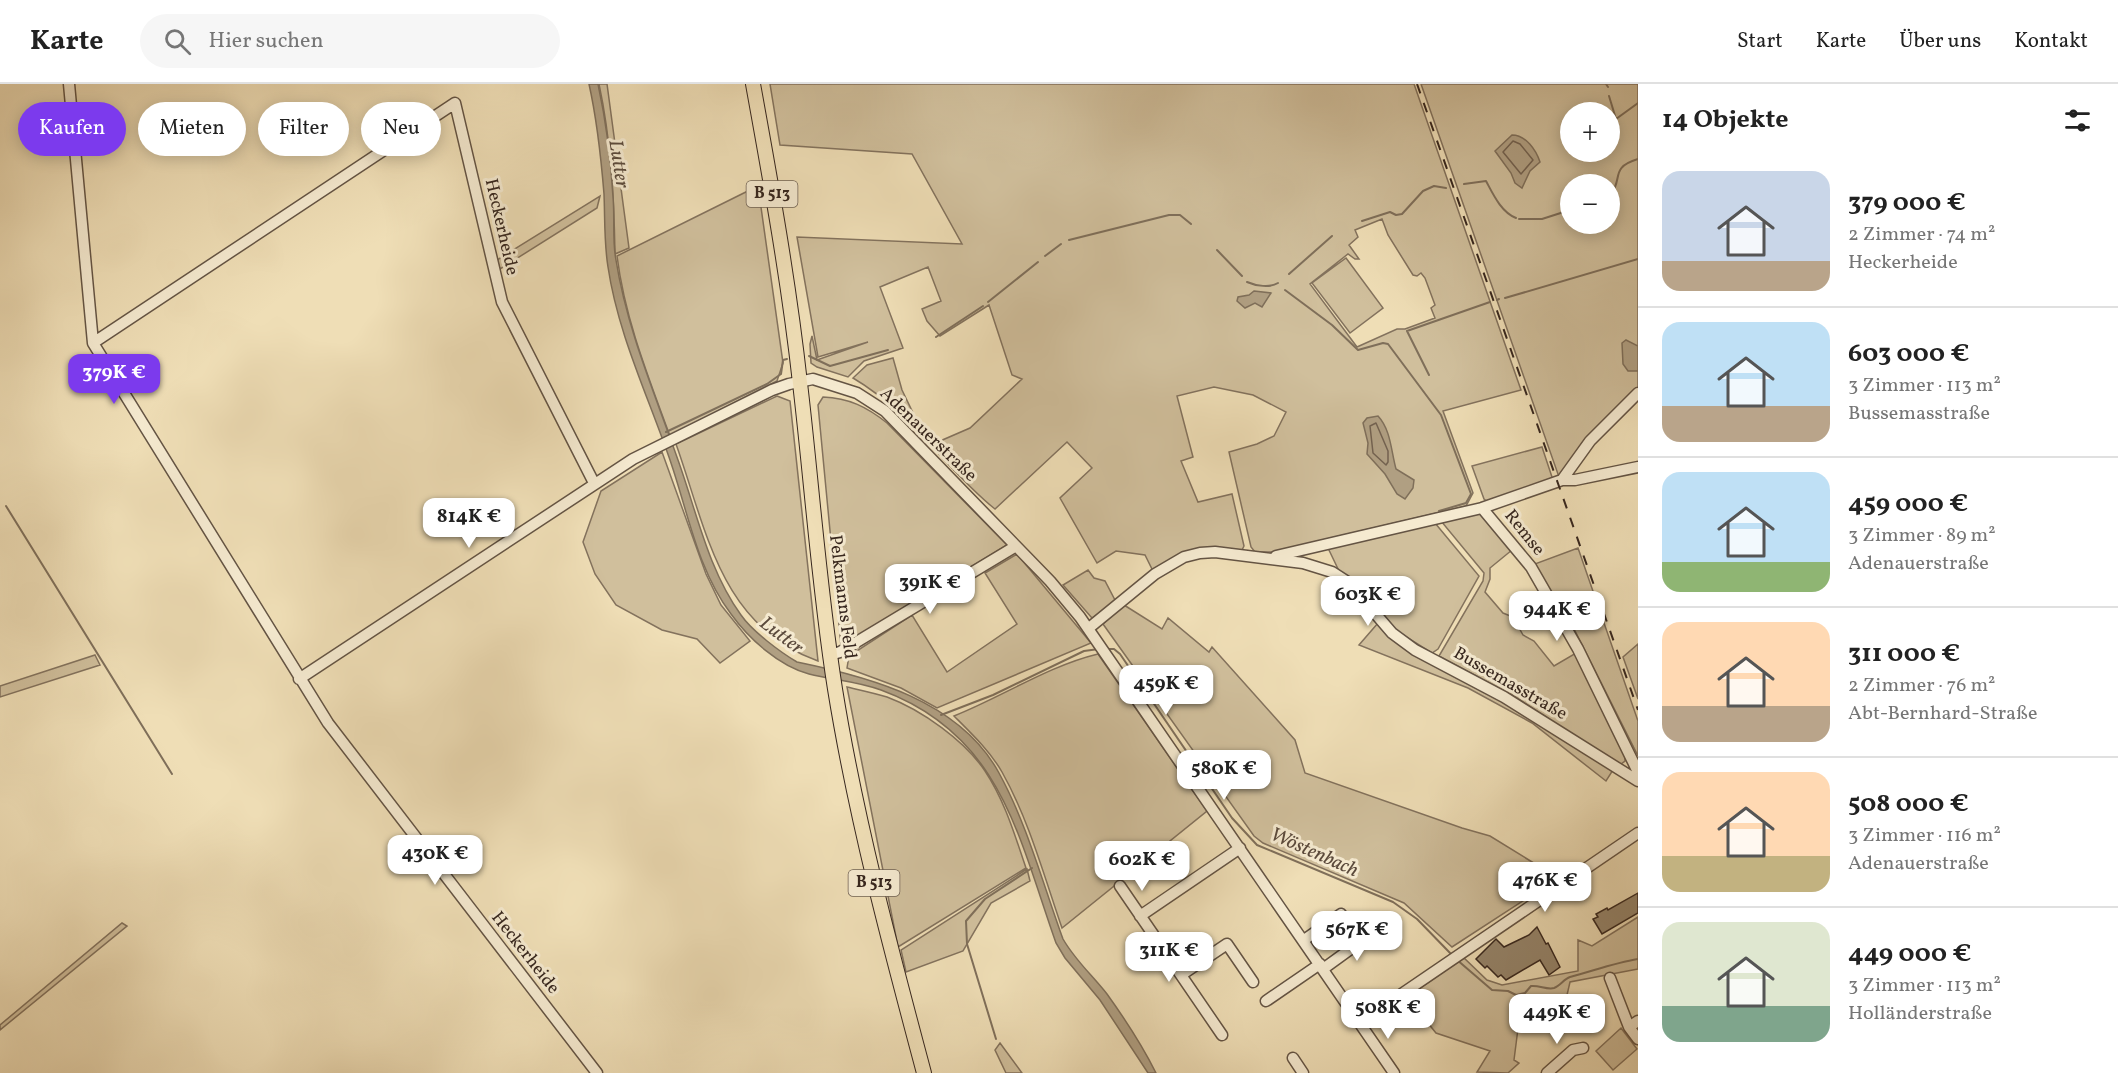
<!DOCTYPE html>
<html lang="de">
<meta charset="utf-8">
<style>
body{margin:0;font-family:Vollkorn,serif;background:#f6f6f6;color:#222;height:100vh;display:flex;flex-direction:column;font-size:22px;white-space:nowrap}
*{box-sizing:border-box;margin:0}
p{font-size:20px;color:#767676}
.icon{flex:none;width:33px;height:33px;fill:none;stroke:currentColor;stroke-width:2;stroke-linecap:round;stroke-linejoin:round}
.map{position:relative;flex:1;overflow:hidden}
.side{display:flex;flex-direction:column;background:#fff;width:480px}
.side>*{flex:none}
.hud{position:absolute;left:18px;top:18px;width:570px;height:54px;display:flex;gap:12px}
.buttons{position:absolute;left:1560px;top:18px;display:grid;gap:12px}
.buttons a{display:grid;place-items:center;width:60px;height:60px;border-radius:50%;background:#fff;box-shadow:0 3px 15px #0003;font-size:30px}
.price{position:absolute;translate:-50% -51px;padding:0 14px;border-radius:12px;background:#fff;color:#222;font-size:20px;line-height:39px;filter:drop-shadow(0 2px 3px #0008)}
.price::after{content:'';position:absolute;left:50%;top:36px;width:18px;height:14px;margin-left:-9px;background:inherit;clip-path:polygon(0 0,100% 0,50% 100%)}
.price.selected{background:#7c3aed;color:#fff}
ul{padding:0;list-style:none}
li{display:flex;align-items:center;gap:18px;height:150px;padding:0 24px}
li+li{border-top:2px solid #e0e0e0}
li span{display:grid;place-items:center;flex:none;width:168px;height:120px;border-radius:18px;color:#555}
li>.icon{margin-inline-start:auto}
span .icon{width:72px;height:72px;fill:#fffc;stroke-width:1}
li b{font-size:26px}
h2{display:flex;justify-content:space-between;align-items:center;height:72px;padding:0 24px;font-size:26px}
.tag{padding:0 21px;border-radius:27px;background:#fff;box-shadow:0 3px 15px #0003;font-size:21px;line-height:54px}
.tag.selected{background:#7c3aed;color:#fff}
header{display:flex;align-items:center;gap:36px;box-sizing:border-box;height:84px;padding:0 30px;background:#fff;border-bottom:2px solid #e0e0e0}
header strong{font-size:28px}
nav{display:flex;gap:33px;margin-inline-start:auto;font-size:21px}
.search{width:420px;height:54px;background:#f6f6f6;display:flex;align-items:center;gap:15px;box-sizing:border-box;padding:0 21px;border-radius:33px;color:#767676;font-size:22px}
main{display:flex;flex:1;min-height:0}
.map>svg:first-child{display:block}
.green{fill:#d0bf9c;stroke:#83725d;stroke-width:1.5;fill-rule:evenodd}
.water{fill:#b09f82;stroke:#7f6f5a;stroke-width:1.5}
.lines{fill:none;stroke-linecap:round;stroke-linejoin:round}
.shore{stroke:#736250;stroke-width:1.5}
.stream{stroke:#7f6f5a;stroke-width:2}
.building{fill:#96866d;stroke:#36261e;stroke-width:1.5}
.minor-casing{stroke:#645444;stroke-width:13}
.major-casing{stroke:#36261e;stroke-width:16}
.minor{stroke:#f5ead0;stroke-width:10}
.major{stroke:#efdeb6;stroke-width:14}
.rail{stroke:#36261e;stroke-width:2;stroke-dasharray:10 10;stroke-linecap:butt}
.labels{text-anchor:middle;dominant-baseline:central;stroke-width:6;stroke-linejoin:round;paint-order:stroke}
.shield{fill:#f5ead0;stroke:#6f6153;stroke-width:1.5}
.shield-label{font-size:16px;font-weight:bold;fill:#36261e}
.street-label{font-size:18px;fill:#36261e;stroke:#f5ead0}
.water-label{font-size:20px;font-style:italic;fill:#5b4a3c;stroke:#f5ead0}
</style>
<header>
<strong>Karte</strong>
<div class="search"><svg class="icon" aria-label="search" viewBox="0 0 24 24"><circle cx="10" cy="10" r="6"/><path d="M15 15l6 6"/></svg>Hier suchen</div>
<nav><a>Start</a><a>Karte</a><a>Über uns</a><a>Kontakt</a></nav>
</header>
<main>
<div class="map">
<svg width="1638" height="989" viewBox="0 0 1638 989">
<rect width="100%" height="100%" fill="#efdeb6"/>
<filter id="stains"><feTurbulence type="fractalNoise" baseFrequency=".00333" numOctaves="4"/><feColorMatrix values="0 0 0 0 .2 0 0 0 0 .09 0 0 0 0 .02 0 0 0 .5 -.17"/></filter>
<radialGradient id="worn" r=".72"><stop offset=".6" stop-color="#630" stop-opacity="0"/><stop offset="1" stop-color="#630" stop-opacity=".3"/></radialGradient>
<path class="green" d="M599,0h8l22,164 -14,6c-1,-57 -4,-114 -16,-170z
M770,0h644l107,306 -78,21 30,82 -7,13 -194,46h-17l-4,-5 -22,-95 28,-8 17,-8 12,-24 -33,-17 -39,-8 -37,9 16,61 -12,4 17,41 34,-8 12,52 -2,4 -25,-2 -64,23 -8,-16 -29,-4 -19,12 -37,-65 32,-30 -25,-26 -72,67c-51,-41 -84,-97 -142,-131l14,-13 26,-7 9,32 14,29 24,22 30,-13 52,-49 -10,-4 -23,-70 -49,31 -13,-15 -5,-12 19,-8 -13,-34 -48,20 23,61 -39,13 -16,16 -31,-10 -6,-4 -1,-19 2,-8 5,24 51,-18 -50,15 -21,-120 165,7 -50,-90 -132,-9zM1382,135l6,16 25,40 4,1 4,-3 4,5 10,27 -4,3 4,10 -30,11h-8l-40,18 -47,-63 38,-30 7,5h4l-10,-14 9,-8 -3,-7z
M1421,0h217v304l-57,58 -22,31zM1570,28h40v40h-40zM1570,100h40v40h-40z
M758,102l25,177 -6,18 -107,55c-22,-60 -45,-117 -53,-180z
M600,112l-3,12 -97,61 -3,-9z
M1346,174l37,50 -33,25 -38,-50z
M777,312l13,5 28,260c-98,-35 -111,-130 -142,-217z
M823,313c26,1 44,10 64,26l120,122 -166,101 -23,-241z
M1542,363l11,33 -64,23 -5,-4 -12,-33z
M662,368l44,122 15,31 29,36 -30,22 -23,-24 -35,-9 -46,-25 -21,-31 -12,-32 18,-51z
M1479,428l33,38 -22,18v11l-5,13 18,21 10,4 10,18 11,6 20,25 22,-13 49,100v8l-4,3 -6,-1 -101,-67 -75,-40 44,-75 1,-8 -43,-52z
M1435,439l44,53 -41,73 -6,4 -37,-23 -43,-51 -12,-6 -12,-25z
M1578,464l60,173v35l-69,-137 -37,-54z
M1017,470l74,89 -154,65 -36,-20 -54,-20 2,-12 63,-41 35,57 70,-48 -32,-51z
M1088,486l6,8 11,3 11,21 -24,16 -29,-33z
M1124,521l38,24 6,-11 41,34 3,-5 83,93 10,33 157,55 28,8 68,42 -106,69 -48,-44 -141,-60 -9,-7 -151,-212z
M1378,539l235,147 -7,11 -74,-58 -64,-35 -109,-43z
M1638,560v55l-15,-42z
M1098,570l109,157 -145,117c-18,-52 -33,-108 -60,-156 -12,-21 -31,-39 -48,-56 48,-19 94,-50 144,-62z
M95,571l5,10 -100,32v-11z
M847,603c13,3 27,6 40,10 35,13 78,44 98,74 20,30 30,65 41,97l-128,79z
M1027,785l3,12 -39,22 -28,48 -57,21 -5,-22z
M1638,833v52l-68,13 -3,13 -46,10 -7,55 5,3 -11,10 -31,-1 13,-21 -54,-18 -29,-36 57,-39 23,22 15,5 76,-14v-31l14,6z
M122,839l5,3 -127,104v-5z
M1621,944l16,21 -24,21 -17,-19z
M1000,959l22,30h-16l-11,-23z"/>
<path class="water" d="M589,0h9c8,37 13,75 15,113 2,21 -1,43 3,63 11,70 39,134 62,200 19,53 30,109 63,155 11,16 39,37 56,47 73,15 163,39 202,111 28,51 44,111 64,166 12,21 29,36 44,55 18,25 35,51 49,79h-8l-48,-73 -35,-42 -9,-15c-38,-107 -55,-209 -175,-253 -24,-9 -48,-10 -72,-16 -30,-8 -60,-35 -78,-60 -33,-43 -43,-101 -60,-151 -22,-65 -53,-128 -63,-196 -4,-24 -3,-49 -4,-73 -3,-37 -7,-74 -15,-110z
M1512,51c14,0 24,15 28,27l-10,9 -8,17 -7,-5 -4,-10 -16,-22z
M1254,207l17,2 -9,14 -7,-4 -10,5 -8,-7 1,-4 11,-2z
M1626,256l12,6v25h-10l-5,-7 -1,-21z
M1378,332c13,14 13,35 18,53l18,11 -1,8 -8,11 -8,-5 -12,-20 -18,-20 1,-11 -5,-20 4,-5z"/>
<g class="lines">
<path class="shore" d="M1513,57l7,3 13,16 -12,14 -18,-22z
M1376,339l12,28v11l-2,3 -13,-12 -3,-27z"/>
<path class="stream" d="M1606,0l2,3
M1609,12l7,23 22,-16
M1464,100l22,-3c7,13 15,31 30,37
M1610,112c14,-18 -1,-28 28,-37
M1519,135h23l28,-9
M1362,137l28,-9 6,3 6,-1 21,-23 11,-5 12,2
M1069,156l100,-25h11l11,9
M1217,166l25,26
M1045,172l16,-12
M1289,190l43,-38
M1247,198c9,4 23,6 31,1
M1285,206l47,35 26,25 25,-7 5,1 53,71 30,79 -5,9 -27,8
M1505,214l133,-39
M1497,216l2,-1
M988,218l50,-40
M936,253l47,-31
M809,272l21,10 58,-16
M1429,291l-22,-44 83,-29
M666,348l101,-48 14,-10 2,-14 4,-1
M6,422l166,268
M1107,565h7l6,5 112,164 25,27 136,57 24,17 35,36
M941,631l52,-20 91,-44 15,-2
M1456,875l36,31 16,1 8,4 9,-2 6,-7c8,-1 16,4 23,2 6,-2 10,-9 16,-11 23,-6 44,-14 68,-18
M996,955l-29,-95 -1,-23 19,-22 47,-31"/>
</g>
<path class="building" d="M1638,809v20l-36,21 -9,-15 5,-2 -2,-3 11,-6 1,2z
M1537,843l9,17 2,-1 12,24 -11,8 -9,-15 -34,20 -5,-5 -3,2 -11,-11 -2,2 -9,-9 20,-20 8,8 25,-12z"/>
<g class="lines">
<g class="minor-casing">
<path id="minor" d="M69,0l24,259 235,380 269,350
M93,259l362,-240 47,199 92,181
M1562,396l28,-39 48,-48
M1482,424l49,59 47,82 60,123
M1276,472l206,-48 80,-28h13l63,-13
M1089,544l66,-54 29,-17 16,-4 15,-1 88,11 29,9 17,11 43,50 23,17 89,47 134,84
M830,571l10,-3 176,-106
M299,595l334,-220 139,-69 17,-6 24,-5 44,14 28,18 165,170 30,36 314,456
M1120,802l102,149
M1140,832l100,-68
M1304,856l37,-26
M1323,885l51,-37
M1181,891l46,-31 26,38
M1610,894l19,49
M1266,917l54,-37
M1638,937l-9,6 9,12
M1359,939l279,-190
M1293,974l10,15
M1547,989l26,-23 10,-2"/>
</g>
<g class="major-casing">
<path id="major" d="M753,0c18,99 36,199 47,299 12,102 19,205 35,306 21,130 55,257 89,384"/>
</g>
<use href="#minor" class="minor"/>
<use href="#major" class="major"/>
<path class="rail" d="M1417,0l221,626"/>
</g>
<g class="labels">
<g class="shield">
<rect x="746.5" y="97" width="51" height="26" rx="4.5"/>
<rect x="848.5" y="786" width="51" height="26" rx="4.5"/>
</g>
<g class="shield-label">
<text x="772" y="110">B 513</text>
<text x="874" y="799">B 513</text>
</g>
<g class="street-label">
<text transform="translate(501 143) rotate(77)">Heckerheide</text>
<text transform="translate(928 351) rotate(44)">Adenauerstraße</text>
<text transform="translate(1524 449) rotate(51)">Remse</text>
<text transform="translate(842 513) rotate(83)">Pelkmanns Feld</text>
<text transform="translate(1510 600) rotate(30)">Bussemasstraße</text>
<text transform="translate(525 869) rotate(52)">Heckerheide</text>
</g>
<g class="water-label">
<text transform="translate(618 80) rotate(81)">Lutter</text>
<text transform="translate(781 552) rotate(37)">Lutter</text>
<text transform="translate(1314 769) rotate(24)">Wöstenbach</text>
</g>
</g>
<rect width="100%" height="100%" filter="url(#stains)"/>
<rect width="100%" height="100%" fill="url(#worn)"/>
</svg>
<div class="buttons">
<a>+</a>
<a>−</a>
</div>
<b class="price selected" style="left:114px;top:321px">379K €</b>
<b class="price" style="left:469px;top:465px">814K €</b>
<b class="price" style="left:930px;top:531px">391K €</b>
<b class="price" style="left:1368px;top:543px">603K €</b>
<b class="price" style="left:1557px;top:558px">944K €</b>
<b class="price" style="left:1166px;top:632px">459K €</b>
<b class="price" style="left:1224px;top:717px">580K €</b>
<b class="price" style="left:435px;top:802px">430K €</b>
<b class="price" style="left:1142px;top:808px">602K €</b>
<b class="price" style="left:1545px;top:829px">476K €</b>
<b class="price" style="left:1357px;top:878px">567K €</b>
<b class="price" style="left:1169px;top:899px">311K €</b>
<b class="price" style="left:1388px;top:956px">508K €</b>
<b class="price" style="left:1557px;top:961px">449K €</b>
<div class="hud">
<a class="tag selected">Kaufen</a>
<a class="tag">Mieten</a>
<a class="tag">Filter</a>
<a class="tag">Neu</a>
</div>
</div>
<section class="side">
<h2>14 Objekte<svg class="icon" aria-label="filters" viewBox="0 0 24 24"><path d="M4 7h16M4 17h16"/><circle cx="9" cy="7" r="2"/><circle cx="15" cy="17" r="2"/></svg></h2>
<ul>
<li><span style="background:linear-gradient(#c9d6e8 75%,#b9a48a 0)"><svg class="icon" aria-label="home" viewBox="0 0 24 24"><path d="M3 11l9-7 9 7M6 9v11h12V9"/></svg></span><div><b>379 000 €</b><p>2 Zimmer · 74 m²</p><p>Heckerheide</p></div></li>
<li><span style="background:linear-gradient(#bfe0f5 70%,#b9a48a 0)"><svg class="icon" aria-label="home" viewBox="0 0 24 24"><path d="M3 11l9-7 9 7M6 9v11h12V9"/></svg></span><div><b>603 000 €</b><p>3 Zimmer · 113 m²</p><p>Bussemasstraße</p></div></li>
<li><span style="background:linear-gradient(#bfe0f5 75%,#8fb573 0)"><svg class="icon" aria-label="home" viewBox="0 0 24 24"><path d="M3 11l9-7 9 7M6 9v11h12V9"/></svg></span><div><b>459 000 €</b><p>3 Zimmer · 89 m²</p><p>Adenauerstraße</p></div></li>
<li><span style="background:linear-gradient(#ffd9b3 70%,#b9a48a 0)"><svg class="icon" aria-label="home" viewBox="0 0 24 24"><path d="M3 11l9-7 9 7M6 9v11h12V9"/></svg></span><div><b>311 000 €</b><p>2 Zimmer · 76 m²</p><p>Abt-Bernhard-Straße</p></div></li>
<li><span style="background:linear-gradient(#ffd9b3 70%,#c2b280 0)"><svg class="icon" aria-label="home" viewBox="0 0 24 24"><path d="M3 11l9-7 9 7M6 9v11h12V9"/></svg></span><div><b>508 000 €</b><p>3 Zimmer · 116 m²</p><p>Adenauerstraße</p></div></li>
<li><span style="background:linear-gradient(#dfe7d0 70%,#7fa58c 0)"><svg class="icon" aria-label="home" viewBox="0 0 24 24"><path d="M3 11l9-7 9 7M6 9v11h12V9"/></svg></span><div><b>449 000 €</b><p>3 Zimmer · 113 m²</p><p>Holländerstraße</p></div></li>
</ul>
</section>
</main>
